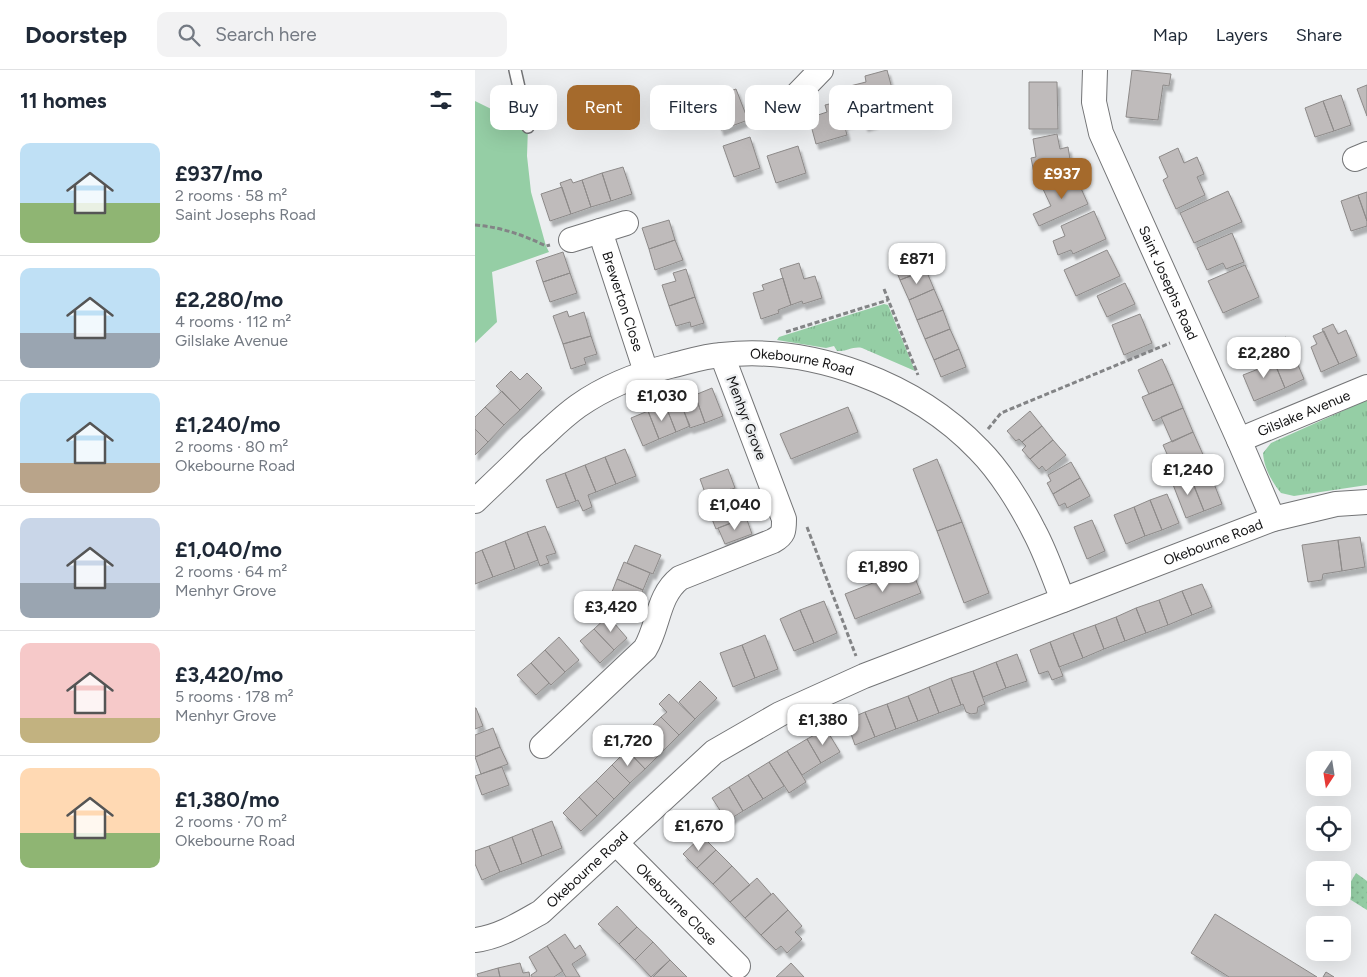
<!DOCTYPE html>
<meta charset="utf-8">
<style>
body{margin:0;font-family:Figtree,sans-serif;background:#f2f2f3;color:#1f2937;height:100vh;display:flex;flex-direction:column;font-size:19px;white-space:nowrap}
*{box-sizing:border-box;margin:0}
p{font-size:16px;color:#747a83}
.icon{flex:none;width:28px;height:28px;fill:none;stroke:currentColor;stroke-width:2;stroke-linecap:round;stroke-linejoin:round}
.map{position:relative;flex:1;overflow:hidden}
.sheet{display:flex;flex-direction:column;background:#fff;width:475px}
.sheet>*{flex:none}
.hud{position:absolute;left:15px;top:15px;width:475px;height:45px;display:flex;gap:10px}
.needle{width:32px;rotate:192deg}
.tools{position:absolute;left:831px;top:681px;display:grid;gap:10px}
.tools a{display:grid;place-items:center;width:45px;height:45px;border-radius:10px;background:#fff;box-shadow:0 5px 20px #0002;font-size:25px}
.price{position:absolute;translate:-50% -42px;padding:0 11px;border-radius:10px;background:#fff;color:#222;font-size:16px;line-height:32px;filter:drop-shadow(0 1px 2px #0008)}
.price::after{content:'';position:absolute;left:50%;top:30px;width:15px;height:11px;margin-left:-8px;background:inherit;clip-path:polygon(0 0,100% 0,50% 100%)}
.price.current{background:#a56a2c;color:#fff}
ul{padding:0;list-style:none}
li{display:flex;align-items:center;gap:15px;height:125px;padding:0 20px}
li+li{border-top:1px solid #e0e1e3}
li span{display:grid;place-items:center;flex:none;width:140px;height:100px;border-radius:10px;color:#555}
li>.icon{margin-inline-start:auto}
span .icon{width:60px;height:60px;fill:#fffc;stroke-width:1}
li b{font-size:21px}
h2{display:flex;justify-content:space-between;align-items:center;height:60px;padding:0 20px;font-size:21px}
.pill{padding:0 18px;border-radius:10px;background:#fff;box-shadow:0 5px 20px #0002;font-size:18px;line-height:45px}
.pill.current{background:#a56a2c;color:#fff}
header{display:flex;align-items:center;gap:30px;box-sizing:border-box;height:70px;padding:0 25px;background:#fff;border-bottom:1px solid #e0e1e3}
header strong{font-size:24px}
nav{display:flex;gap:28px;margin-inline-start:auto;font-size:18px}
.search{width:350px;height:45px;background:#f2f2f3;display:flex;align-items:center;gap:12px;box-sizing:border-box;padding:0 18px;border-radius:10px;color:#747a83;font-size:19px}
main{display:flex;flex:1;min-height:0}
.map>svg:first-child{display:block}
.grass{fill:url(#grass-tufts)}
.park{fill:#95cea5}
.garden{fill:url(#garden-dots)}
.building{fill:#bfbbbb;stroke:#8d8a89;filter:url(#shadow)}
.lines{fill:none;stroke-linecap:round;stroke-linejoin:round}
.service-casing{stroke:#737476;stroke-width:14}
.minor-casing{stroke:#737476;stroke-width:26}
.path{stroke:#838486;stroke-width:3;stroke-dasharray:5 2.5;stroke-linecap:butt}
.service{stroke:#fff;stroke-width:11}
.minor{stroke:#fff;stroke-width:24}
.labels{text-anchor:middle;dominant-baseline:central;stroke-width:4.5;stroke-linejoin:round;paint-order:stroke}
.street-label{font-size:14px;fill:#121213;stroke:#eceef0}
</style>
<header>
<strong>Doorstep</strong>
<div class="search"><svg class="icon" aria-label="search" viewBox="0 0 24 24"><circle cx="10" cy="10" r="6"/><path d="M15 15l6 6"/></svg>Search here</div>
<nav><a>Map</a><a>Layers</a><a>Share</a></nav>
</header>
<main>
<section class="sheet">
<h2>11 homes<svg class="icon" aria-label="filters" viewBox="0 0 24 24"><path d="M4 7h16M4 17h16"/><circle cx="9" cy="7" r="2"/><circle cx="15" cy="17" r="2"/></svg></h2>
<ul>
<li><span style="background:linear-gradient(#bfe0f5 60%,#8fb573 0)"><svg class="icon" aria-label="home" viewBox="0 0 24 24"><path d="M3 11l9-7 9 7M6 9v11h12V9"/></svg></span><div><b>£937/mo</b><p>2 rooms · 58 m²</p><p>Saint Josephs Road</p></div></li>
<li><span style="background:linear-gradient(#bfe0f5 65%,#9aa5b1 0)"><svg class="icon" aria-label="home" viewBox="0 0 24 24"><path d="M3 11l9-7 9 7M6 9v11h12V9"/></svg></span><div><b>£2,280/mo</b><p>4 rooms · 112 m²</p><p>Gilslake Avenue</p></div></li>
<li><span style="background:linear-gradient(#bfe0f5 70%,#b9a48a 0)"><svg class="icon" aria-label="home" viewBox="0 0 24 24"><path d="M3 11l9-7 9 7M6 9v11h12V9"/></svg></span><div><b>£1,240/mo</b><p>2 rooms · 80 m²</p><p>Okebourne Road</p></div></li>
<li><span style="background:linear-gradient(#c9d6e8 65%,#9aa5b1 0)"><svg class="icon" aria-label="home" viewBox="0 0 24 24"><path d="M3 11l9-7 9 7M6 9v11h12V9"/></svg></span><div><b>£1,040/mo</b><p>2 rooms · 64 m²</p><p>Menhyr Grove</p></div></li>
<li><span style="background:linear-gradient(#f6c9c9 75%,#c2b280 0)"><svg class="icon" aria-label="home" viewBox="0 0 24 24"><path d="M3 11l9-7 9 7M6 9v11h12V9"/></svg></span><div><b>£3,420/mo</b><p>5 rooms · 178 m²</p><p>Menhyr Grove</p></div></li>
<li><span style="background:linear-gradient(#ffd9b3 65%,#8fb573 0)"><svg class="icon" aria-label="home" viewBox="0 0 24 24"><path d="M3 11l9-7 9 7M6 9v11h12V9"/></svg></span><div><b>£1,380/mo</b><p>2 rooms · 70 m²</p><p>Okebourne Road</p></div></li>
</ul>
</section>
<div class="map">
<svg width="892" height="907" viewBox="0 0 892 907">
<defs>
<pattern id="grass-tufts" width="24" height="20" patternUnits="userSpaceOnUse" patternTransform="scale(1.25)"><rect width="24" height="20" fill="#95cea5"/><path d="M3 7l-1-3M5 7V3M7 7l1-3M15 17l-1-3M17 17v-4M19 17l1-3" fill="none" stroke="#7fb08d"/></pattern>
<pattern id="garden-dots" width="8" height="8" patternUnits="userSpaceOnUse" patternTransform="scale(1.25)"><rect width="8" height="8" fill="#95cea5"/><path d="M2 2h.1M6 6h.1" fill="none" stroke="#7fb08d" stroke-width="1.8" stroke-linecap="round"/></pattern>
<filter id="shadow"><feDropShadow dx="3" dy="5.5" stdDeviation="1" flood-color="#0004"/></filter>
</defs>
<rect width="100%" height="100%" fill="#eceef0"/>
<path class="grass" d="M409,234l4,1 27,66 -53,-23c-9,-2 -16,4 -25,3l-3,-5 -8,2 -49,-8 2,-3z
M892,330v85l-73,11 -13,-3c-9,-11 -17,-25 -18,-40l8,-10z"/>
<path class="park" d="M0,31l53,26 -1,29 4,36 15,54 3,6 -57,20 5,50 -22,21z"/>
<path class="garden" d="M881,803l11,8v29l-24,-15z"/>
<path class="building" d="M412,0l6,22 -8,2 3,10 -17,5 4,14 -10,3 -4,-16 -4,2 -7,-26 16,-4 -1,-6z
M657,0l39,4 -2,12 -6,-1 -5,35 -32,-3z
M554,12h28l1,47h-29z
M892,15v31l-10,-27z
M261,19l12,31 -27,10 -11,-32z
M866,25l10,30 -17,6 -11,-30z
M371,30l6,22 -8,2 3,11 -31,9 -7,-26 18,-6 -2,-7z
M848,31l11,30 -19,6 -10,-29z
M582,64l3,15 8,-2 3,18 -37,8 -3,-15 5,-1 -3,-18z
M275,67l10,31 -26,9 -11,-31z
M323,76l8,27 -30,10 -9,-27z
M703,78l6,15 13,-6 7,17 -7,3 8,18 -29,14 -13,-29 5,-3 -9,-20z
M148,97l9,27 -21,7 -9,-28z
M127,103l9,28 -20,6 -9,-27z
M600,105l13,29 -49,22 -6,-12 18,-8 -8,-17z
M96,109l2,4 9,-3 9,27 -20,7 -11,-31z
M87,117l9,27 -21,7 -9,-27z
M753,121l14,31 -48,21 -14,-30z
M892,122v29l-9,-26z
M883,125l9,26v5l-16,5 -10,-30z
M619,141l12,28 -33,15 -2,-4 -13,5 -5,-14 12,-5 -4,-10z
M194,150l6,20 -26,9 -7,-21z
M757,163l12,29 -18,7 -3,-6 -16,7 -10,-22z
M200,170l8,20 -28,10 -6,-21z
M442,180l9,20 -26,10 -8,-20z
M632,180l13,26 -44,20 -12,-26z
M88,182l7,21 -27,9 -7,-21z
M324,193l5,16 11,-3 7,22 -19,6 -1,-3 -11,4 -11,-36z
M770,195l14,32 -36,16 -15,-32z
M211,199l9,28 -26,9 -7,-21 14,-4 -3,-8z
M451,200l8,19 -25,11 -9,-20z
M95,203l7,20 -27,9 -7,-20z
M308,208l8,27 -13,5 1,3 -18,6 -8,-26 11,-3 -2,-5z
M650,213l10,21 -28,13 -10,-21z
M459,219l9,21 -26,10 -8,-20z
M220,227l9,26 -13,4 -1,-5 -14,4 -7,-20z
M468,240l7,19 -25,10 -8,-19z
M92,241l2,6 15,-5 7,24 -28,8 -10,-28z
M665,244l12,29 -28,12 -12,-30z
M858,254l5,10 8,-4 11,26 -18,8 -17,-35z
M475,259l9,20 -25,11 -9,-21z
M849,261l15,33 -18,8 -10,-25 6,-3 -4,-8z
M116,266l6,18 -13,4 2,6 -15,5 -8,-25z
M811,267l18,42 -19,9 -18,-43z
M484,279l7,18 -25,10 -7,-17z
M796,284l14,34 -31,13 -11,-26 18,-7 -4,-9z
M687,289l11,25 -24,10 -11,-24z
M36,301l9,9 7,-7 15,15 -22,22 -24,-24z
M698,314l10,24 -30,13 -11,-24z
M237,318l11,28 -18,7 -10,-28z
M27,321l18,19 -16,15 -19,-18z
M220,325l10,28 -15,5 -10,-27z
M204,329l11,27 -14,6 -11,-28z
M190,334l11,28 -17,7 -11,-28z
M10,337l19,18 -16,17 -13,-13v-12z
M373,337l10,25 -67,27 -11,-25z
M708,338l10,24 -21,10 -11,-25z
M173,341l11,28 -16,7 -12,-28z
M555,341l12,15 -20,16 -3,-3 -3,2 -9,-10z
M567,356l11,14 -23,19 -8,-9 4,-4 -4,-4z
M0,359l13,13 -13,13z
M718,362l12,27 -30,13 -12,-27z
M578,370l13,15 -20,16 -4,-5 -3,3 -9,-10z
M150,379l11,27 -20,8 -11,-27z
M130,387l11,27 -20,8 -11,-27z
M462,389l25,63 -25,9 -24,-62z
M596,392l9,16 -27,16 -6,-11 4,-2 -3,-6z
M110,395l11,27 -8,3 4,12 -9,4 -5,-11 -2,1 -11,-28z
M253,399l7,19 -28,10 -7,-19z
M90,403l11,28 -19,7 -11,-28z
M715,405l14,36 -18,7 -14,-36z
M736,406l11,28 -18,7 -11,-27z
M605,408l10,18 -23,12 -2,-5 -6,3 -6,-12z
M256,419l6,16 -27,9 -6,-15z
M692,424l12,29 -17,7 -12,-30z
M675,430l12,30 -17,6 -11,-29z
M262,435l5,14 -26,10 -6,-15z
M659,437l11,29 -19,8 -12,-29z
M271,447l6,17 -27,10 -7,-16z
M617,450l13,31 -18,8 -13,-32z
M487,452l27,71 -25,10 -27,-72z
M70,456l11,27 -10,3 3,7 -9,3 -13,-34z
M52,462l11,28 -23,9 -10,-28z
M885,467l5,30 -23,4 -4,-31z
M863,470l4,31 -19,3 -1,6 -14,2 -6,-37z
M30,471l10,28 -22,8 -11,-27z
M160,475l26,10 -8,19 -26,-11z
M7,480l11,27 -18,7v-31z
M149,492l26,11 -7,17 -26,-11z
M436,498l10,25 -66,26 -10,-25z
M142,509l26,11 -7,17 -26,-10z
M727,514l10,23 -20,8 -10,-24z
M707,521l10,24 -24,10 -9,-25z
M684,530l9,25 -22,8 -10,-25z
M349,531l13,32 -23,10 -14,-33z
M661,538l10,25 -21,8 -9,-24z
M325,540l14,33 -20,8 -14,-32z
M133,546l19,22 -13,12 -20,-21z
M641,547l9,24 -21,8 -9,-24z
M620,555l9,24 -21,9 -10,-25z
M119,559l20,21 -14,13 -20,-22z
M598,563l10,25 -24,9 -9,-25z
M290,565l13,34 -23,9 -13,-33z
M84,567l20,23 -14,12 -20,-22z
M575,572l13,34 -11,4 -4,-9 -9,3 -9,-24z
M267,575l13,33 -22,9 -13,-34z
M70,580l20,22 -14,13 -20,-22z
M542,584l10,27 -21,7 -10,-26z
M521,592l10,26 -23,9 -10,-26z
M56,593l18,20 -13,12 -19,-20z
M498,601l12,33 -7,3 -1,6 -6,1 -5,-2 -3,-8 -2,1 -10,-27z
M476,608l10,27 -22,8 -10,-26z
M225,611l17,17 -22,21 -16,-17z
M454,617l10,26 -21,8 -10,-25z
M194,624l26,25 -16,16 -18,-18 6,-5 -8,-8z
M433,626l10,25 -22,8 -9,-25z
M412,634l9,25 -21,8 -10,-25z
M0,638h1l7,18 -8,3z
M390,642l10,25 -20,8 -9,-25z
M186,647l18,18 -16,16 -18,-18z
M18,658l7,19 -25,10v-22z
M163,659l6,6 1,-2 18,18 -18,18 -18,-19 8,-7 -5,-6z
M351,659l14,23 -19,11 -14,-24z
M332,669l14,24 -19,12 -15,-24z
M25,677l8,17 -27,10 -6,-17z
M152,680l18,19 -15,14 -18,-18z
M312,681l19,31 -17,11 -20,-31z
M294,692l15,24 -21,13 -15,-24z
M137,695l18,18 -16,16 -18,-18z
M27,697l7,18 -27,10 -7,-19z
M273,705l15,24 -20,12 -14,-24z
M121,711l18,18 -17,17 -18,-19z
M254,717l14,24 -16,10 -15,-23z
M104,727l18,19 -16,15 -18,-18z
M77,751l10,27 -20,8 -10,-27z
M57,759l10,27 -20,8 -10,-27z
M227,766l14,14 -19,18 -14,-14z
M37,767l10,27 -22,8 -11,-26z
M14,776l11,26 -18,8 -7,-16v-13z
M241,780l16,16 -19,18 -16,-16z
M257,796l18,19 -20,17 -17,-18z
M282,808l14,16 -26,24 -15,-16z
M298,823l15,17 -27,25 -16,-17z
M142,836l20,21 -18,17 -21,-20z
M313,840l14,16 -7,6 7,7 -15,14 -6,-7 -5,4 -15,-15z
M740,844l102,63h-88l-38,-24z
M162,857l16,15 -18,18 -16,-16z
M90,864l10,15 5,-4 6,10 -14,9 8,13h-14l-19,-31z
M178,872l17,18 -19,17 -16,-17z
M72,876l16,25 -9,6h-22l-1,-2 6,-4 -8,-14z
M195,890l17,17h-34z
M45,893l3,10 6,-1 1,5h-30l-2,-9z
M316,893l13,14h-28z
M23,898l2,9h-22l-1,-3z
M851,902l8,5h-11z"/>
<g class="lines">
<g class="service-casing">
<path id="service" d="M40,0l13,57"/>
</g>
<g class="minor-casing">
<g id="minor">
<path id="s1" d="M620,0l-1,32 7,31 138,307 34,79"/>
<path d="M311,36l35,-36"/>
<path d="M880,89l12,-5"/>
<path id="s2" d="M125,161l46,141"/>
<path d="M96,170l55,-17"/>
<path id="s3" d="M764,370l128,-53"/>
<path id="s4" d="M0,431c19,-18 38,-36 57,-55 15,-13 29,-28 46,-40 27,-19 60,-32 92,-40 17,-4 34,-10 52,-11 91,-10 194,29 257,95 21,21 42,55 55,81 12,22 20,47 29,69"/>
<path d="M67,676l103,-97c14,-23 12,-53 35,-71l93,-37c11,-6 11,-10 11,-22l-62,-164"/>
<path id="s5" d="M141,773l122,123"/>
<path id="s6" d="M0,870c24,-3 45,-16 66,-28l173,-160 66,-38 84,-38 199,-76 210,-81 63,-15 31,-2"/>
</g>
</g>
<path class="path" d="M0,155c26,2 48,10 71,21l4,-1
M409,219l34,86
M311,262l102,-32
M513,359l13,-16 169,-70
M332,457l49,129"/>
<use href="#service" class="service"/>
<use href="#minor" class="minor"/>
</g>
<g class="labels">
<g class="street-label">
<text stroke="none"><textPath href="#s1" startOffset="228">Saint Josephs Road</textPath></text>
<text stroke="none"><textPath href="#s2" startOffset="74">Brewerton Close</textPath></text>
<text stroke="none"><textPath href="#s4" startOffset="375">Okebourne Road</textPath></text>
<text stroke="none"><textPath href="#s3" startOffset="70">Gilslake Avenue</textPath></text>
<text transform="translate(271 348) rotate(69)">Menhyr Grove</text>
<text stroke="none"><textPath href="#s6" startOffset="850">Okebourne Road</textPath></text>
<text stroke="none"><textPath href="#s6" startOffset="135">Okebourne Road</textPath></text>
<text stroke="none"><textPath href="#s5" startOffset="86">Okebourne Close</textPath></text>
</g>
</g>
</svg>
<div class="tools">
<a><svg class="needle" viewBox="-14 -14 28 28"><path d="M0-13l5 13h-10z" fill="#e53935"/><path d="M0 13l5-13h-10z" fill="#747a83"/></svg></a>
<a><svg class="icon" aria-label="locate" viewBox="0 0 24 24"><circle cx="12" cy="12" r="6"/><path d="M12 2v4M12 18v4M2 12h4M18 12h4"/></svg></a>
<a>+</a>
<a>−</a>
</div>
<b class="price current" style="left:587px;top:130px">£937</b>
<b class="price" style="left:442px;top:215px">£871</b>
<b class="price" style="left:789px;top:309px">£2,280</b>
<b class="price" style="left:187px;top:352px">£1,030</b>
<b class="price" style="left:713px;top:426px">£1,240</b>
<b class="price" style="left:260px;top:461px">£1,040</b>
<b class="price" style="left:408px;top:523px">£1,890</b>
<b class="price" style="left:136px;top:563px">£3,420</b>
<b class="price" style="left:348px;top:676px">£1,380</b>
<b class="price" style="left:153px;top:697px">£1,720</b>
<b class="price" style="left:224px;top:782px">£1,670</b>
<div class="hud">
<a class="pill">Buy</a>
<a class="pill current">Rent</a>
<a class="pill">Filters</a>
<a class="pill">New</a>
<a class="pill">Apartment</a>
</div>
</div>
</main>
